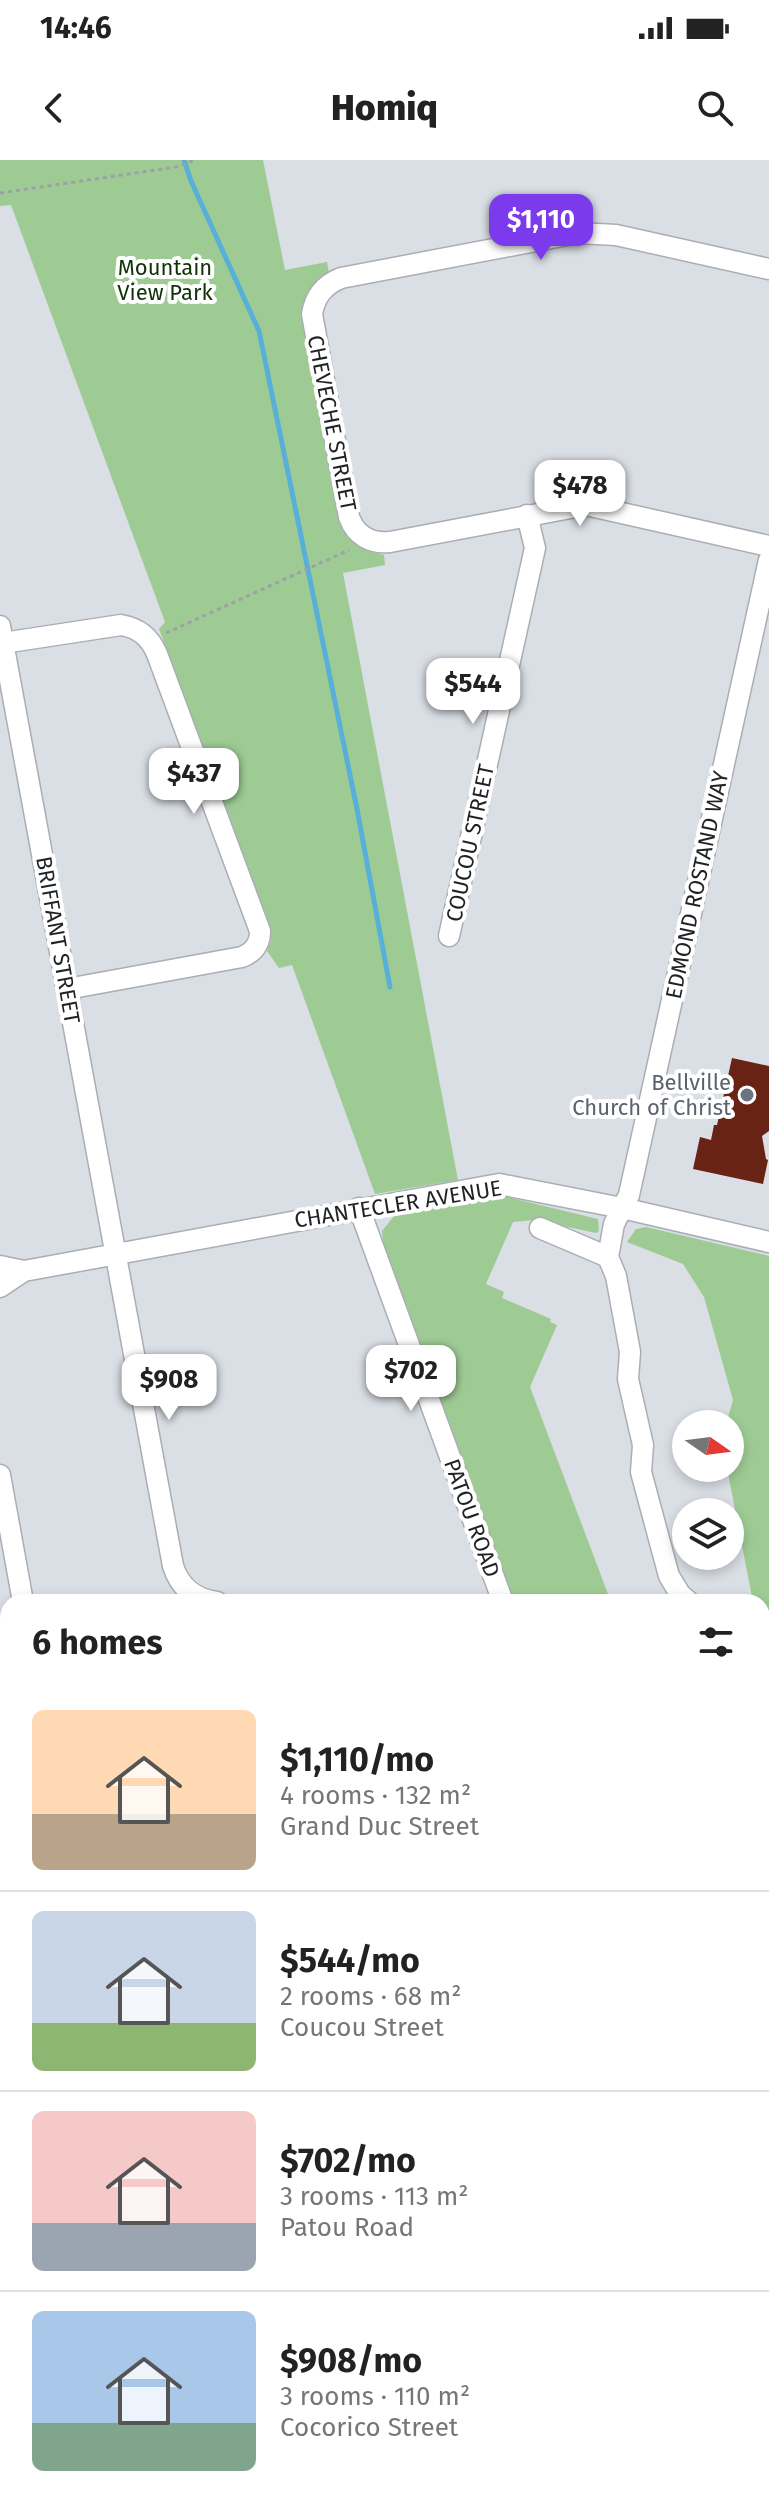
<!DOCTYPE html>
<meta charset="utf-8">
<style>
body{margin:0;font-family:"Fira Sans",sans-serif;background:#f2f2f2;color:#222;height:100vh;display:flex;flex-direction:column;font-size:30px;white-space:nowrap}
*{box-sizing:border-box;margin:0}
p{font-size:26px;color:#767676}
.icon{flex:none;width:44px;height:44px;fill:none;stroke:currentColor;stroke-width:2;stroke-linecap:round;stroke-linejoin:round}
.map{position:relative;flex:1;overflow:hidden}
.drawer{position:absolute;left:0px;top:1434px;width:770px;height:912px;display:flex;flex-direction:column;background:#fff;border-radius:24px 24px 0 0;box-shadow:0 4px 12px #0003}
.drawer>*{flex:none}
.needle{width:52px;rotate:104deg}
.fabs{position:absolute;left:672px;top:1250px;display:grid;gap:16px}
.fabs a{display:grid;place-items:center;width:72px;height:72px;border-radius:50%;background:#fff;box-shadow:0 4px 12px #0003;font-size:40px}
.price{position:absolute;translate:-50% -68px;padding:0 18px;border-radius:16px;background:#fff;color:#222;font-size:26px;line-height:52px;filter:drop-shadow(0 2px 4px #0008)}
.price::after{content:'';position:absolute;left:50%;top:48px;width:24px;height:18px;margin-left:-12px;background:inherit;clip-path:polygon(0 0,100% 0,50% 100%)}
.price.active{background:#7c3aed;color:#fff}
ul{padding:0;list-style:none}
li{display:flex;align-items:center;gap:24px;height:200px;padding:0 32px}
li+li{border-top:2px solid #e0e0e0}
li span{display:grid;place-items:center;flex:none;width:224px;height:160px;border-radius:12px;color:#555}
li>.icon{margin-inline-start:auto}
span .icon{width:96px;height:96px;fill:#fffc;stroke-width:1}
li b{font-size:34px}
h2{display:flex;justify-content:space-between;align-items:center;height:96px;padding:0 32px;font-size:34px}
.status{display:flex;justify-content:space-between;align-items:center;height:56px;padding:0 40px;background:#fff;direction:ltr}
.status svg{height:22px;fill:currentColor}
header{display:flex;justify-content:space-between;align-items:center;height:104px;padding:0 32px;background:#fff;font-size:36px;font-weight:800}
.map>svg:first-child{display:block}
.built{fill:#cbd3e0}
.green{fill:#9ecb94}
.lines{fill:none;stroke-linecap:round;stroke-linejoin:round}
.stream{stroke:#58b0d9;stroke-width:5}
.building{fill:#682315}
.minor-casing{stroke:#aaaeb4;stroke-width:23}
.path{stroke:#9da0a6;stroke-width:3;stroke-dasharray:4 4;stroke-linecap:butt}
.minor{stroke:#fff;stroke-width:20}
.worship-dot{fill:#6b7280;stroke:#fff;stroke-width:3}
.labels{text-anchor:middle;dominant-baseline:central;stroke-width:8;stroke-linejoin:round;paint-order:stroke}
.park-label{font-size:22px;fill:#0f3206;stroke:#fff}
.street-label{font-size:22px;fill:#1f2123;stroke:#fff}
.worship-label{font-size:22px;fill:#5b616d;stroke:#fff;text-anchor:end}
</style>
<div class="status"><b>14:46</b><svg viewBox="0 0 49 12"><path d="M0 12V9h3v3zM5 12V6h3v6zM10 12V3h3v9zM15 12V0h3v12zM26 1h20v11H26zM47 4h2v5h-2z"/></svg></div>
<header><svg class="icon" aria-label="back" viewBox="0 0 24 24"><path d="M15 5l-7 7 7 7"/></svg>Homiq<svg class="icon" aria-label="search" viewBox="0 0 24 24"><circle cx="10" cy="10" r="6"/><path d="M15 15l6 6"/></svg></header>
<div class="map">
<svg width="769" height="2346" viewBox="0 0 769 2346">
<rect width="100%" height="100%" fill="#dadee5"/>
<path class="built" d="M0,1498l8,45v475l-8,1z"/>
<path class="green" d="M0,0h263l22,110 42,-8 2,11 -22,23 -4,27 41,207c11,14 22,20 40,25l1,10 -42,8 115,607 -83,14 -83,-229 -13,3 -12,-17 4,-11 -1,-12 -111,-299 6,-7 -154,-417 -11,1z
M503,1036l95,23 1,12 -3,2 -61,-13 -22,2 -27,62 18,8 -2,6 49,21 -1,3 7,3 -27,62 81,215h-97l-131,-357 -1,-14 12,-15z
M646,1067l123,29v514h-7v-168h-9l-26,-134h3v-44h-4l7,-24 -29,-103 -21,-33 -56,-22 9,-13z
M0,1656l8,16v91l-8,16z
M762,1887h7v127l-7,-20z"/>
<g class="lines">
<path class="stream" d="M184,0l7,21 68,150 98,478 33,178"/>
</g>
<path class="building" d="M732,898l37,8v65l-7,5 4,23 2,1 -5,24 -70,-15 7,-32 11,3 3,-15h3z"/>
<g class="lines">
<g class="minor-casing">
<path id="minor" d="M769,109l-153,-34 -38,-2 -237,45c-17,7 -26,18 -29,36l37,203c7,19 22,27 41,25l196,-37 183,41
M0,466l173,940c7,22 22,33 44,36
M3,483l118,-18c18,3 29,12 36,29l103,277c0,13 -6,21 -18,26l-175,32
M449,776l86,-388 -8,-33
M359,1048l144,394
M540,1068l68,29
M0,1106l24,5 475,-87 123,24 147,34
M0,1127l24,-16
M0,1315l23,127
M689,1442l-9,-8 -11,-18 -28,-104 2,-27 -15,-66 2,-27 -14,-76 -8,-19 6,-33 15,-29 140,-635
M762,1786h7
M762,1877h7
M0,2060l8,1
M0,2260l8,2
M41,2338l1,8
M189,2338l1,8
M426,2338v8
M665,2338v8"/>
</g>
<path class="path" d="M0,33l176,-26 19,-7
M166,473l183,-83"/>
<use href="#minor" class="minor"/>
</g>
<circle class="worship-dot" cx="747" cy="935" r="8"/>
<g class="labels">
<g class="park-label">
<text x="165" y="107">Mountain<tspan x="165" dy="25">View Park</tspan></text>
</g>
<g class="street-label">
<text transform="translate(332 263) rotate(79)">CHEVECHE STREET</text>
<text transform="translate(470 683) rotate(-78)">COUCOU STREET</text>
<text transform="translate(697 725) rotate(-78)">EDMOND ROSTAND WAY</text>
<text transform="translate(58 780) rotate(80)">BRIFFANT STREET</text>
<text transform="translate(398 1044) rotate(-9)">CHANTECLER AVENUE</text>
<text transform="translate(472 1358) rotate(70)">PATOU ROAD</text>
</g>
<g class="worship-label">
<text x="731" y="922">Bellville<tspan x="731" dy="25">Church of Christ</tspan></text>
</g>
</g>
</svg>
<div class="fabs">
<a><svg class="needle" viewBox="-14 -14 28 28"><path d="M0-13l5 13h-10z" fill="#e53935"/><path d="M0 13l5-13h-10z" fill="#767676"/></svg></a>
<a><svg class="icon" aria-label="layers" viewBox="0 0 24 24"><path d="M12 4l9 5-9 5-9-5zM3 14l9 5 9-5"/></svg></a>
</div>
<b class="price active" style="left:541px;top:102px">$1,110</b>
<b class="price" style="left:580px;top:368px">$478</b>
<b class="price" style="left:473px;top:566px">$544</b>
<b class="price" style="left:194px;top:656px">$437</b>
<b class="price" style="left:411px;top:1253px">$702</b>
<b class="price" style="left:169px;top:1262px">$908</b>
<section class="drawer">
<h2>6 homes<svg class="icon" aria-label="filters" viewBox="0 0 24 24"><path d="M4 7h16M4 17h16"/><circle cx="9" cy="7" r="2"/><circle cx="15" cy="17" r="2"/></svg></h2>
<ul>
<li><span style="background:linear-gradient(#ffd9b3 65%,#b9a48a 0)"><svg class="icon" aria-label="home" viewBox="0 0 24 24"><path d="M3 11l9-7 9 7M6 9v11h12V9"/></svg></span><div><b>$1,110/mo</b><p>4 rooms · 132 m²</p><p>Grand Duc Street</p></div></li>
<li><span style="background:linear-gradient(#c9d6e8 70%,#8fb573 0)"><svg class="icon" aria-label="home" viewBox="0 0 24 24"><path d="M3 11l9-7 9 7M6 9v11h12V9"/></svg></span><div><b>$544/mo</b><p>2 rooms · 68 m²</p><p>Coucou Street</p></div></li>
<li><span style="background:linear-gradient(#f6c9c9 70%,#9aa5b1 0)"><svg class="icon" aria-label="home" viewBox="0 0 24 24"><path d="M3 11l9-7 9 7M6 9v11h12V9"/></svg></span><div><b>$702/mo</b><p>3 rooms · 113 m²</p><p>Patou Road</p></div></li>
<li><span style="background:linear-gradient(#a9c7e8 70%,#7fa58c 0)"><svg class="icon" aria-label="home" viewBox="0 0 24 24"><path d="M3 11l9-7 9 7M6 9v11h12V9"/></svg></span><div><b>$908/mo</b><p>3 rooms · 110 m²</p><p>Cocorico Street</p></div></li>
</ul>
</section>
</div>
